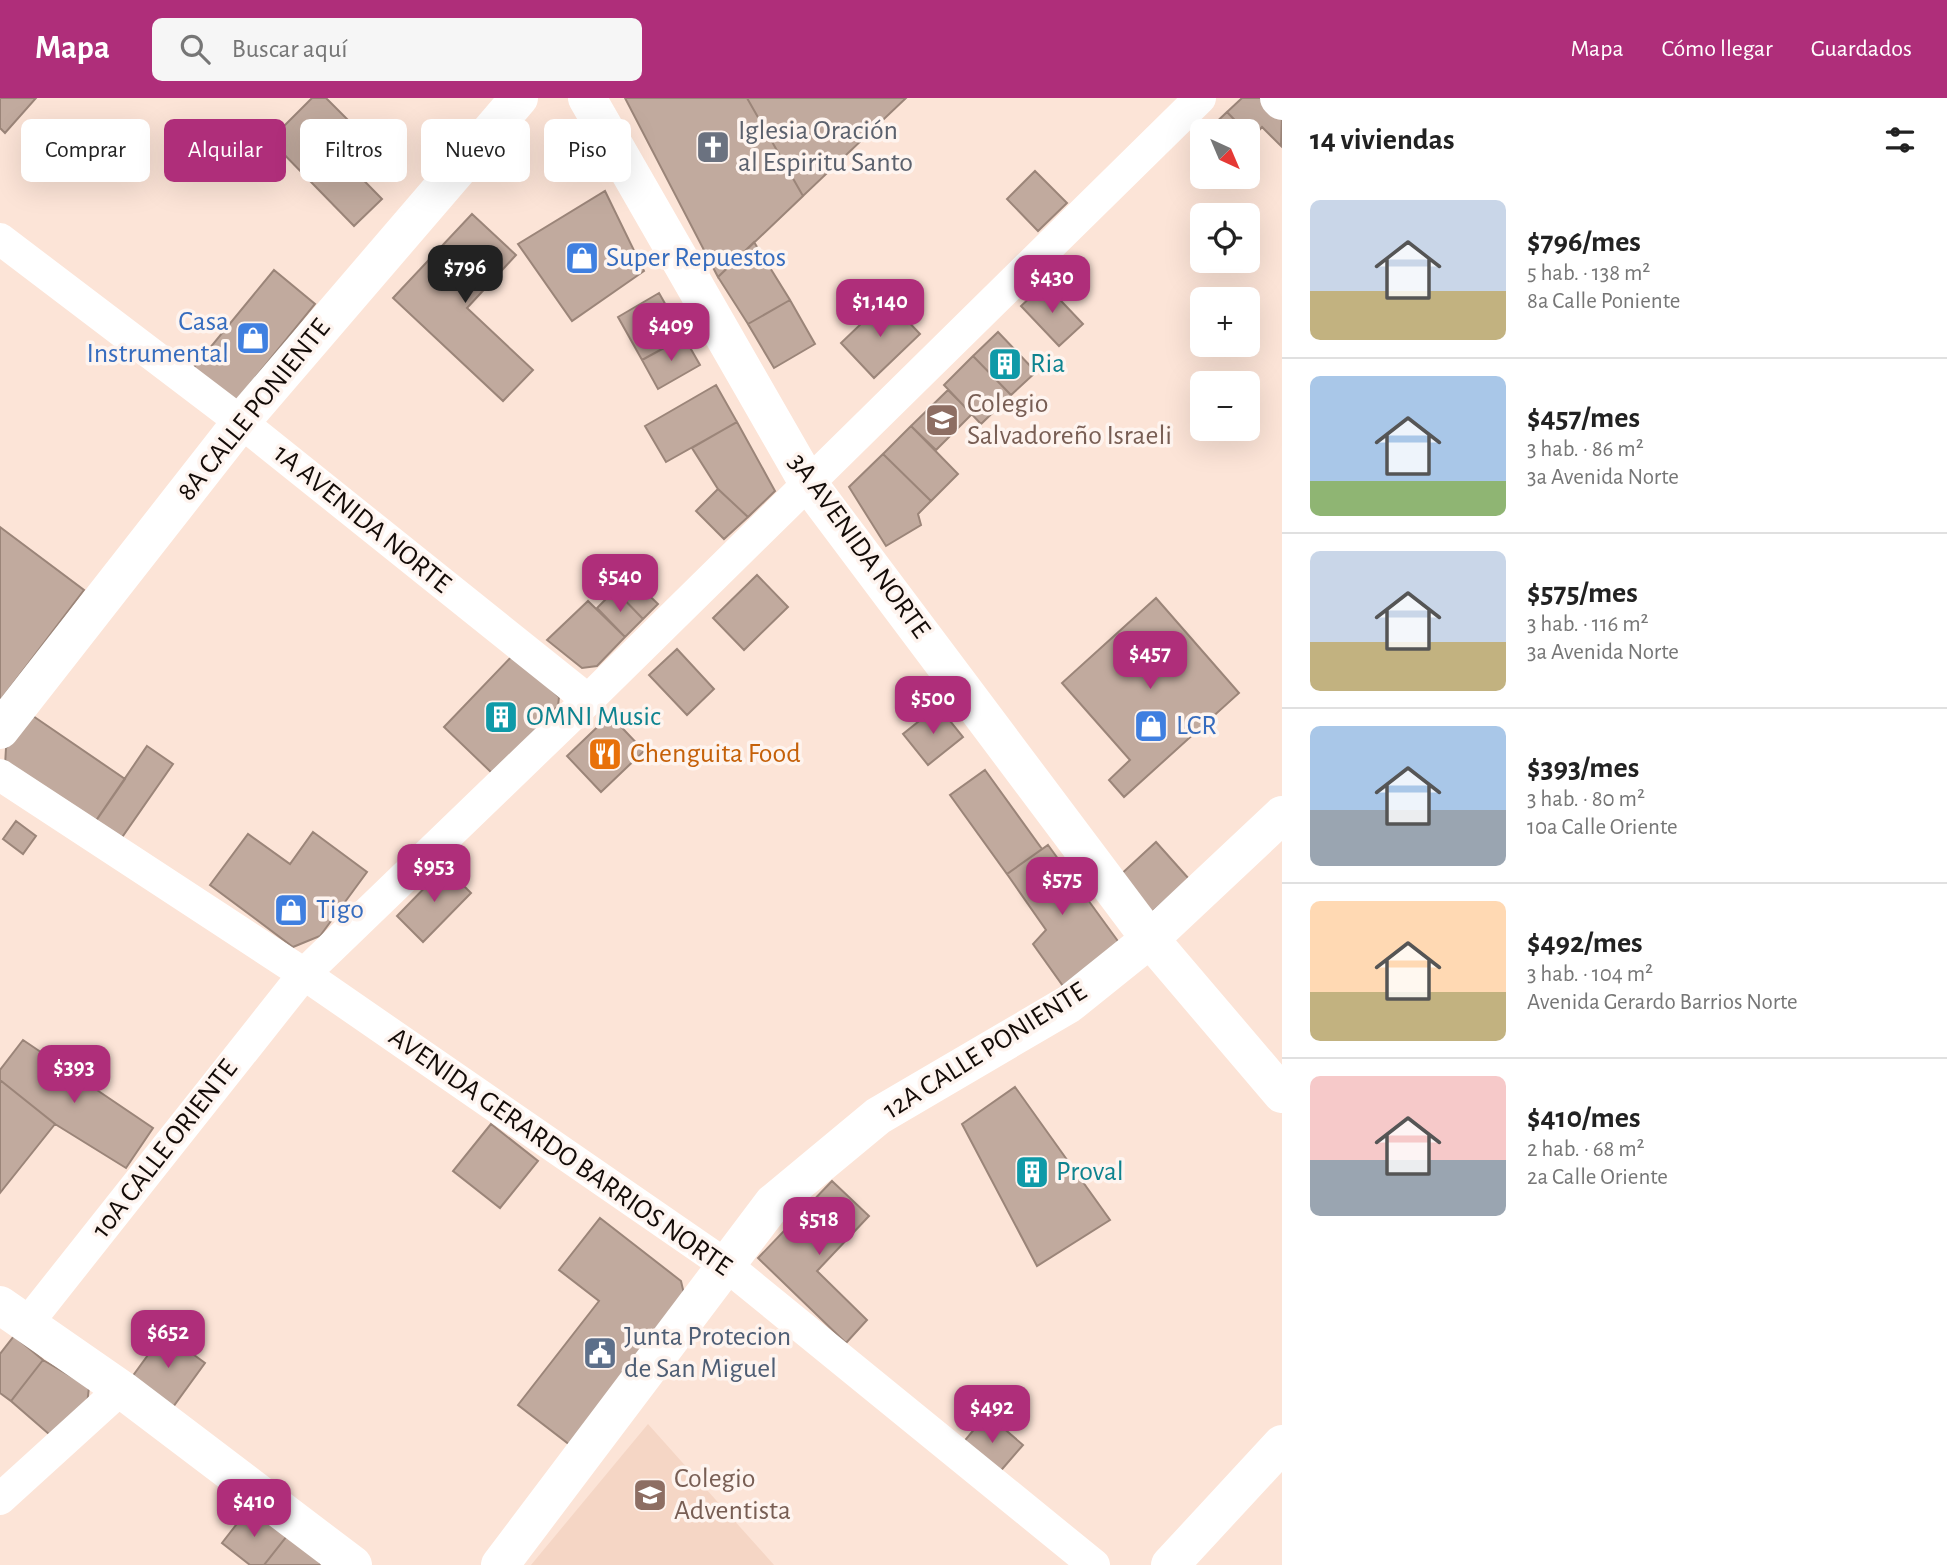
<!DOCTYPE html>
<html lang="es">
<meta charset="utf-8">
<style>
body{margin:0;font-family:"Alegreya Sans",sans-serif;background:#f6f6f6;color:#222;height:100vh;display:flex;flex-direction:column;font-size:26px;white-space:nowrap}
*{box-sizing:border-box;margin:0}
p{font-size:23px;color:#767676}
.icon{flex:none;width:38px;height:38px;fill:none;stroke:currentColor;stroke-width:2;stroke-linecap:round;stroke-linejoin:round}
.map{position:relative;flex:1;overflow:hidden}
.panel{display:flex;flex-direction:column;background:#fff;width:665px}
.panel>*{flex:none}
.guide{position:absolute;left:21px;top:21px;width:665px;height:63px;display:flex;gap:14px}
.needle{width:46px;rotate:136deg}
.controls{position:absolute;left:1190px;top:21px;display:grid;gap:14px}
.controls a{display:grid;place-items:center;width:70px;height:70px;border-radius:10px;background:#fff;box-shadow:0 7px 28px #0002;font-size:35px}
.price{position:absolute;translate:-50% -60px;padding:0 16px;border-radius:14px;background:#af2e7a;color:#fff;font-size:23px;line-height:46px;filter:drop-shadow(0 2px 4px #0008)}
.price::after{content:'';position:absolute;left:50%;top:42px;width:21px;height:16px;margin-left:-10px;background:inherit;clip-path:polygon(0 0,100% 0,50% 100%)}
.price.on{background:#222;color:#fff}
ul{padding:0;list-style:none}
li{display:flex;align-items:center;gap:21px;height:175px;padding:0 28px}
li+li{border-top:2px solid #e0e0e0}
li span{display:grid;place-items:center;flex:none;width:196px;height:140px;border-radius:10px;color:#555}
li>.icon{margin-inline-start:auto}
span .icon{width:84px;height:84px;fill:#fffc;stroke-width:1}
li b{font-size:30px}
h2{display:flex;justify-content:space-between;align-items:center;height:84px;padding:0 28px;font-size:30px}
.chip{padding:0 24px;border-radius:10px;background:#fff;box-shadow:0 7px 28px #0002;font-size:24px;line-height:63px}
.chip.on{background:#af2e7a;color:#fff}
header{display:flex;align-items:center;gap:42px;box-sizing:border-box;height:98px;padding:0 35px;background:#af2e7a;color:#fff}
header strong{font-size:33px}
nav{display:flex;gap:38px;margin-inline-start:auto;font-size:24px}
.search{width:490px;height:63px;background:#f6f6f6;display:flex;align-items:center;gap:18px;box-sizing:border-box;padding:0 24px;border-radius:10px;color:#767676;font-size:26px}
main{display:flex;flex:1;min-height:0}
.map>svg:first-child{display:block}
.built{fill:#f5d6c5}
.building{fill:#c1aa9e;stroke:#9b8579;stroke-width:2}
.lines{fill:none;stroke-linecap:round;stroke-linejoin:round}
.street{stroke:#fff;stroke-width:32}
.secondary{stroke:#fff;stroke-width:38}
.labels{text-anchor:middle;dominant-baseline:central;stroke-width:7;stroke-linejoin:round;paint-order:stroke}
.worship-label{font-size:28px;fill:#5b616d;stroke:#fef4ef;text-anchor:start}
.shop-label{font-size:28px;fill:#366cbe;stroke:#fef4ef;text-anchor:start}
.culture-label{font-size:28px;fill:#0d838f;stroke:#fef4ef;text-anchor:start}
.education-label{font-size:28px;fill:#785e54;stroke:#fef4ef;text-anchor:start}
.street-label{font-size:28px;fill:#140c08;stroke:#fef4ef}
.food-label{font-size:28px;fill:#c56008;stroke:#fef4ef;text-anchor:start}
.service-label{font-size:28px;fill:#4e5e75;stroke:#fef4ef;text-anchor:start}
</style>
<header>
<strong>Mapa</strong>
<div class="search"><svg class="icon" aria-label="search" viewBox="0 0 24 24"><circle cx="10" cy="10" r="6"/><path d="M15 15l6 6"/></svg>Buscar aquí</div>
<nav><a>Mapa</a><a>Cómo llegar</a><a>Guardados</a></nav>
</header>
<main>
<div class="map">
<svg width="1282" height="1467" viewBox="0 0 1282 1467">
<rect width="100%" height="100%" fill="#fce4d7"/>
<path class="built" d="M648,1326l126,141h-243z"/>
<path class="building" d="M0,0h36l-31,35 -5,-5z
M312,0h14l30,30 -22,22 48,49 -28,27 -84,-86z
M625,0h122l56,98 -85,81z
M747,0h159l-103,98z
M1242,0h26l14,14 -1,34 -19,-19 -10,11 -25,-26z
M1227,14l18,19h-38z
M1035,73l32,32 -29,28 -31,-32z
M605,93l39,80 -72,50 -54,-77z
M472,116l44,41 -49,53 66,62 -30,31 -110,-103z
M754,144l36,58 -42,24 -30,-47z
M274,172l41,34 -83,102 -42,-34z
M1045,186l38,40 -24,22 -38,-40z
M659,195l25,44 -42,23 -24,-43z
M887,201l33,35 -46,44 -33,-35z
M790,202l25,44 -41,24 -26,-44z
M998,234l38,40 -25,23 -38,-39z
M684,239l16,28 -42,24 -16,-29z
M973,258l38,39 -30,29 -37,-39z
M716,287l21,37 -71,40 -21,-36z
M948,292l24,24 -36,36 -25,-24z
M737,324l38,69 -27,26 -30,-28 -26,-41z
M911,328l47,48 -27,27 -48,-47z
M883,356l48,47 -13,13 3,11 -35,21 -37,-59z
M718,391l30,28 -24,22 -28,-28z
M0,429l84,63 -84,111z
M757,477l31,32 -44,43 -31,-32z
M630,479l28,27 -15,15 -28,-29z
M615,492l28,29 -18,18 -28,-29z
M1156,500l83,95 -115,104 -15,-17 21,-20 -68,-77z
M588,503l37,36 -28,29 -15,2 -35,-28z
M677,551l37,40 -27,26 -38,-40z
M514,556l45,43 -1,9 -65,68 -49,-47z
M938,608l25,31 -35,28 -25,-31z
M610,617l34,36 -43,41 -34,-36z
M33,618l92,63 -32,46 -88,-59 1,-18z
M147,648l26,18 -55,79 -25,-18z
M985,672l57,79 -35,25 -57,-79z
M16,723l20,15 -13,18 -20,-15z
M313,734l54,40 -47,64 -27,11 -83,-62 38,-51 42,30z
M1156,744l33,37 -38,34 -33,-36z
M1048,747l72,99 -57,42 -30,-42 13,-14 -39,-56z
M445,769l26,26 -48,49 -26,-26z
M23,942l130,88 -27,40 -71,-44 -55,-44v-10z
M0,982l55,44 -55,69z
M1015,989l95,133 -73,46 -75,-142z
M491,1026l47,37 -38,47 -47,-37z
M832,1083l37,35 -52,55 50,49 -21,23 -88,-85z
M600,1120l81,63 4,17 -115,147 -52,-40 81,-104 -40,-31z
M164,1235l41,30 -32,44 -41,-30z
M14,1238l29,24 -32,41 -11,-8v-39z
M43,1262l46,27 -2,18 -37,30 -39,-34z
M987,1316l36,31 -26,30 -36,-30z
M250,1409l37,29 -23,29h-14l-28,-22z
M287,1438l34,27 -2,2h-55z"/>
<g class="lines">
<path class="street" d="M0,141l241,183 347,278
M0,677l304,199 423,292 367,299
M26,1227l278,-351 284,-274 612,-602
M0,1401l121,-110"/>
<path class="secondary" d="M587,0l221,385 342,456 132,155
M1279,0l3,3
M0,632l241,-308 278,-324
M0,1207l121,84 232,176
M500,1467l273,-362 105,-87 191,-112 81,-65 132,-124
M1170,1467l112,-121"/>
</g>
<defs>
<g id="church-square" transform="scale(1.75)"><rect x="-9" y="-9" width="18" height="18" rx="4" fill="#6b7280" stroke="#fef4ef"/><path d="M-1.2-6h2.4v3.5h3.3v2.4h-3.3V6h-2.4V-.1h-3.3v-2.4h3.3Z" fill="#fff"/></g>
<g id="shop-square" transform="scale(1.75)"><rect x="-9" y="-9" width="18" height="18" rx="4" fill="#3f7fe0" stroke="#fef4ef"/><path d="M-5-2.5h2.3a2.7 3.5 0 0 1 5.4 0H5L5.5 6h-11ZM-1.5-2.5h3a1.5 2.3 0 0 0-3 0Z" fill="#fff"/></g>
<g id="building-square" transform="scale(1.75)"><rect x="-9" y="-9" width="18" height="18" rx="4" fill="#0f9aa8" stroke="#fef4ef"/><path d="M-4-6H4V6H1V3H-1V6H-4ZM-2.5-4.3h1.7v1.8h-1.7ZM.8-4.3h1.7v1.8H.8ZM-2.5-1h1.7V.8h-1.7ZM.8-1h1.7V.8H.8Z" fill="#fff"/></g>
<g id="school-square" transform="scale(1.75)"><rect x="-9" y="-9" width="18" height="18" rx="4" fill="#8d6e63" stroke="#fef4ef"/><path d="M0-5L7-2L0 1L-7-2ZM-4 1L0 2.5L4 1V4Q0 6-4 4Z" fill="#fff"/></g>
<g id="restaurant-square" transform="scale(1.75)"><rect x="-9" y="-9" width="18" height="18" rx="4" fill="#e8710a" stroke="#fef4ef"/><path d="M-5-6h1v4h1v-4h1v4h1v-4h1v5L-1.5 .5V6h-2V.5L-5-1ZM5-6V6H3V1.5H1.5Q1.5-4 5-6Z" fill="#fff"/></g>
<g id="civic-square" transform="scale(1.75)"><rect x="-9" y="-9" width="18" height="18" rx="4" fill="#5c6f8a" stroke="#fef4ef"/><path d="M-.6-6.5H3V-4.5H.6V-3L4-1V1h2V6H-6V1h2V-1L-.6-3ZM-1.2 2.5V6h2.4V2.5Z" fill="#fff"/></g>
<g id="university-square" transform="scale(1.75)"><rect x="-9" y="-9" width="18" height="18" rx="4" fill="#8d6e63" stroke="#fef4ef"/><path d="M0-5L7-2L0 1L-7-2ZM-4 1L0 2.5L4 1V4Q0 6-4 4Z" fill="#fff"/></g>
</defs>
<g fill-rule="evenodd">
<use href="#church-square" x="713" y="49"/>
<use href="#shop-square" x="582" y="160"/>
<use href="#shop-square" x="253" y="240"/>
<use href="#building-square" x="1005" y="266"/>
<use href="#school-square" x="942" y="322"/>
<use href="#building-square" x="501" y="619"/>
<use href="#shop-square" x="1151" y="628"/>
<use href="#restaurant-square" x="605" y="656"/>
<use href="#shop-square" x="291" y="812"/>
<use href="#building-square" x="1032" y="1074"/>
<use href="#civic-square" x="600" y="1255"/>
<use href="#university-square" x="650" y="1397"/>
</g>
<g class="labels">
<g class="worship-label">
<text x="738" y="33">Iglesia Oración<tspan x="738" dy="32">al Espiritu Santo</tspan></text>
</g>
<g class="shop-label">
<text x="606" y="160">Super Repuestos</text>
<text x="229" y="224" text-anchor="end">Casa<tspan x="229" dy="32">Instrumental</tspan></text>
<text x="1176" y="628">LCR</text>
<text x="316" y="812">Tigo</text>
</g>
<g class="culture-label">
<text x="1030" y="266">Ria</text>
<text x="526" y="619">OMNI Music</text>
<text x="1056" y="1074">Proval</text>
</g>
<g class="education-label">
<text x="967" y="306">Colegio<tspan x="967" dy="32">Salvadoreño Israeli</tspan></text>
<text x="674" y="1381">Colegio<tspan x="674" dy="32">Adventista</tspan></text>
</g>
<g class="street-label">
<text transform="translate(254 312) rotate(-51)">8A CALLE PONIENTE</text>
<text transform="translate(362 421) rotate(39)">1A AVENIDA NORTE</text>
<text transform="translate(859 448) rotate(54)">3A AVENIDA NORTE</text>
<text transform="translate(985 953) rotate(-32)">12A CALLE PONIENTE</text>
<text transform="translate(165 1051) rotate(-52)">10A CALLE ORIENTE</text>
<text transform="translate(560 1054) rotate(35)">AVENIDA GERARDO BARRIOS NORTE</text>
</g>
<g class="food-label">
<text x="630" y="656">Chenguita Food</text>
</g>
<g class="service-label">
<text x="624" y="1239">Junta Protecion<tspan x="624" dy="32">de San Miguel</tspan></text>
</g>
</g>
</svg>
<div class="controls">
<a><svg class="needle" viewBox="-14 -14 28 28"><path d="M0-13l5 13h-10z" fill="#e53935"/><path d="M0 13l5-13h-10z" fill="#767676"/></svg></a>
<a><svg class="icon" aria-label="locate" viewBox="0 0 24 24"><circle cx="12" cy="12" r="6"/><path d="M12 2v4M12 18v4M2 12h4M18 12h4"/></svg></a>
<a>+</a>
<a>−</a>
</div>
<b class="price on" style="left:465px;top:207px">$796</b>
<b class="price" style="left:1052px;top:217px">$430</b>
<b class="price" style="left:880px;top:241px">$1,140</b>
<b class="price" style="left:671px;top:265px">$409</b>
<b class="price" style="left:620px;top:516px">$540</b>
<b class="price" style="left:1150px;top:593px">$457</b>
<b class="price" style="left:933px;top:638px">$500</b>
<b class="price" style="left:434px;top:806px">$953</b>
<b class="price" style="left:1062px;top:819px">$575</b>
<b class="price" style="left:74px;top:1007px">$393</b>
<b class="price" style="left:819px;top:1159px">$518</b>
<b class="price" style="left:168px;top:1272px">$652</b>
<b class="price" style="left:992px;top:1347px">$492</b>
<b class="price" style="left:254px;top:1441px">$410</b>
<div class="guide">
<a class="chip">Comprar</a>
<a class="chip on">Alquilar</a>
<a class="chip">Filtros</a>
<a class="chip">Nuevo</a>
<a class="chip">Piso</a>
</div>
</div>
<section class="panel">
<h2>14 viviendas<svg class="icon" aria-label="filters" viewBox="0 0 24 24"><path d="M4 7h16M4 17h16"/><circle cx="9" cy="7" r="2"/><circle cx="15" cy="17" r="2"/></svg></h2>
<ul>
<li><span style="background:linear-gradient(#c9d6e8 65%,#c2b280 0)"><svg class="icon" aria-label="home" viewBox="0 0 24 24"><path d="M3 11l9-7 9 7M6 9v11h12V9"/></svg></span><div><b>$796/mes</b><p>5 hab. · 138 m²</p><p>8a Calle Poniente</p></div></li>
<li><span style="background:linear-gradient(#a9c7e8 75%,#8fb573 0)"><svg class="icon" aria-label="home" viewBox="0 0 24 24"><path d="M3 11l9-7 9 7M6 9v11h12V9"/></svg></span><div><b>$457/mes</b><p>3 hab. · 86 m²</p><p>3a Avenida Norte</p></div></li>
<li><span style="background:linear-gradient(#c9d6e8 65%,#c2b280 0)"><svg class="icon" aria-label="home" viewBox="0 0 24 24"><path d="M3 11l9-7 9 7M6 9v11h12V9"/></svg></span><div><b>$575/mes</b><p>3 hab. · 116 m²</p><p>3a Avenida Norte</p></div></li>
<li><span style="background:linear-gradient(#a9c7e8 60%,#9aa5b1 0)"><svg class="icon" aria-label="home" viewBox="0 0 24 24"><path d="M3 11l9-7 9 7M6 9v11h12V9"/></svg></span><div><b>$393/mes</b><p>3 hab. · 80 m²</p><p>10a Calle Oriente</p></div></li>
<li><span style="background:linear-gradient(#ffd9b3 65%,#c2b280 0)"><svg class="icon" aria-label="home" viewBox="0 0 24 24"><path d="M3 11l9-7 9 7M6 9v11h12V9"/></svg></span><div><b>$492/mes</b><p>3 hab. · 104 m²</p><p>Avenida Gerardo Barrios Norte</p></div></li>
<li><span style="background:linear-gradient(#f6c9c9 60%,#9aa5b1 0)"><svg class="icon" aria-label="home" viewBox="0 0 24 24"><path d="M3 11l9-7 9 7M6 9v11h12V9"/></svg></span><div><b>$410/mes</b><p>2 hab. · 68 m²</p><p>2a Calle Oriente</p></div></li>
</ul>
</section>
</main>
